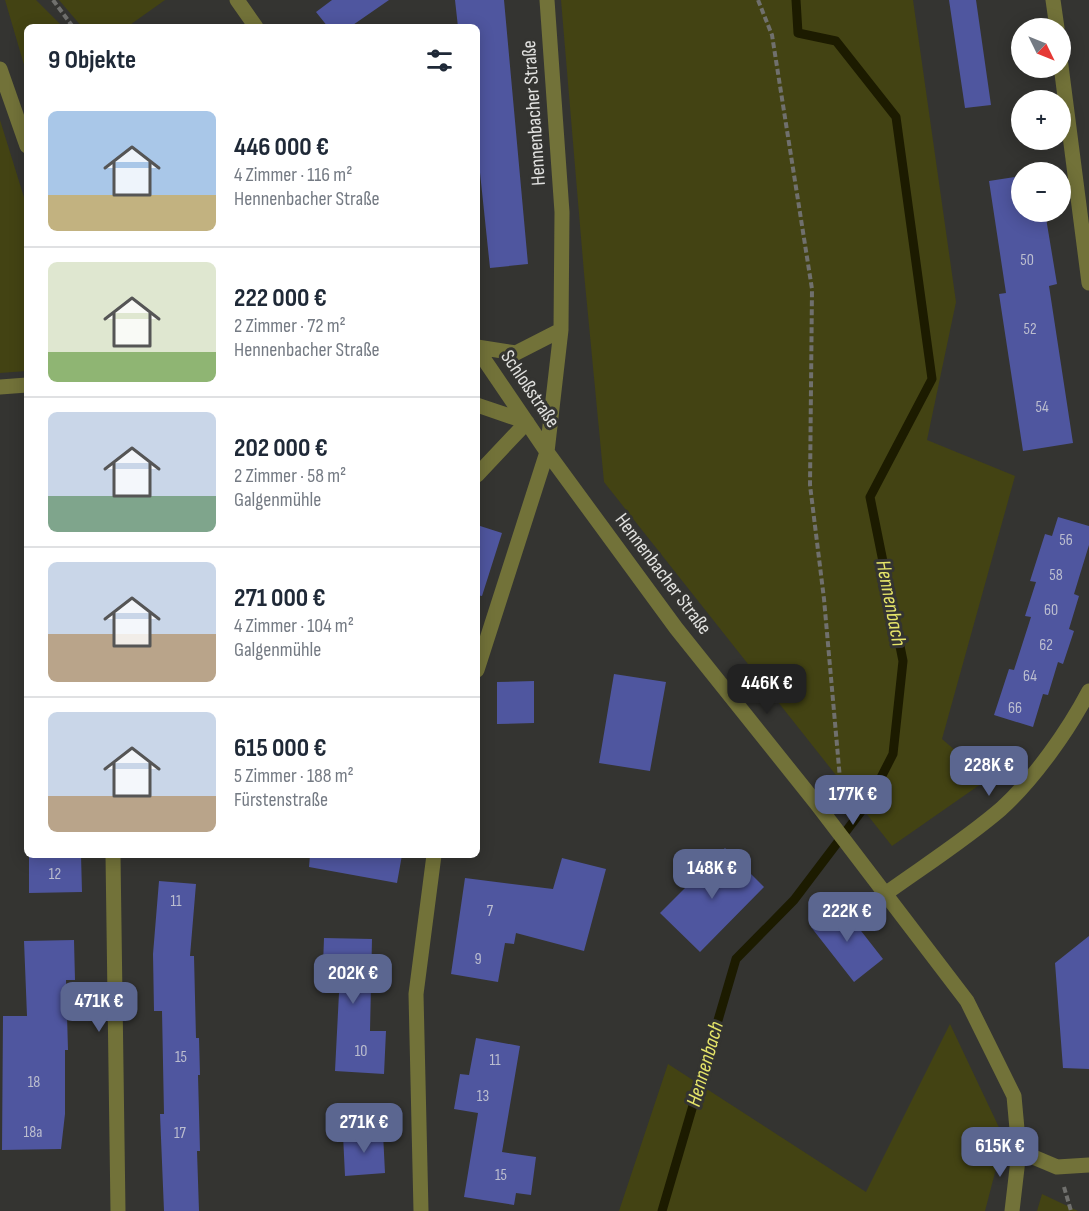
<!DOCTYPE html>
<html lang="de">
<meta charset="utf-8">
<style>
body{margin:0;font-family:"Sofia Sans Condensed",sans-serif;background:#f2f2f3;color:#1f2937;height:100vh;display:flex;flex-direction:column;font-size:22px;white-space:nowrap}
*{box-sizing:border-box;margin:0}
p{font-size:20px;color:#747a83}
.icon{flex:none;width:33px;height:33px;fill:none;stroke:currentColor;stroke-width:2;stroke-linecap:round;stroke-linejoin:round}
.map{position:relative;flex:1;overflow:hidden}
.sheet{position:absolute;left:24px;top:24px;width:456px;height:834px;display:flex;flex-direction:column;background:#fff;border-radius:9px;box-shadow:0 3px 15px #0003}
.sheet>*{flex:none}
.needle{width:39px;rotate:133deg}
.buttons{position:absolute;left:1011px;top:18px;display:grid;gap:12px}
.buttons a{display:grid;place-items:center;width:60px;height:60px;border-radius:50%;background:#fff;box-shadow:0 3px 15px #0003;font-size:30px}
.price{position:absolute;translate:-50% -51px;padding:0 14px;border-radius:12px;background:#5b6690;color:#fff;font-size:20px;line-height:39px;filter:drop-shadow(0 2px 3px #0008)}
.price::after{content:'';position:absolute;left:50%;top:36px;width:18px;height:14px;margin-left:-9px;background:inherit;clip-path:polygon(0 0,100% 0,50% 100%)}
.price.on{background:#222;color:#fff}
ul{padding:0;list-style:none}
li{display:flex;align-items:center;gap:18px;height:150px;padding:0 24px}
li+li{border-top:2px solid #e0e1e3}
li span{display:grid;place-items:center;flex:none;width:168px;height:120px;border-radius:9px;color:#555}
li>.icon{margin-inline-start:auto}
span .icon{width:72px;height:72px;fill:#fffc;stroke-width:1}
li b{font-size:26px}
h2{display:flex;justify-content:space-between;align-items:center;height:72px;padding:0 24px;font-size:26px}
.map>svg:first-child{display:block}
.green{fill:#434313}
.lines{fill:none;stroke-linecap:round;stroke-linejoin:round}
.stream{stroke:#1c1b00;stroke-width:9}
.building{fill:#4f569f}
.path{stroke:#70706d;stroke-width:4;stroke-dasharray:6 3;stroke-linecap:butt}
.minor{stroke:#727239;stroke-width:15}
.labels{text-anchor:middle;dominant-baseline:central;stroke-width:6;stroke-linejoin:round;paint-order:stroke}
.number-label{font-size:16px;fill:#bcbecf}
.street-label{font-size:20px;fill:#e1e1df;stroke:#343431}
.water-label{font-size:21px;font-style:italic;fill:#e6e569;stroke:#343431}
</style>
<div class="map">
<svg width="1089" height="1211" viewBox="0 0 1089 1211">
<rect width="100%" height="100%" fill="#343431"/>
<path class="green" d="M5,0h31l27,27h-36v48z
M59,0h106l-38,27h-45z
M561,0h352l43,302 -29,138 88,36 -73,263 46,40 -96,67 -288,-364 -20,-209z
M0,120l27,87v164l-27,2z
M950,1024l54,114 -19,73h-366l49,-147 198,128z
M1042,1194l36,17h-41z"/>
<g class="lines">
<path class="stream" d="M662,1211l74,-252 58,-59 75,-99 24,-47 10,-93 -33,-164 62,-118 -36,-262 -60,-76 -38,-8 -2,-33"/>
</g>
<path class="building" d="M332,0h57l-39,27h-22l-12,-15z
M455,0h49l24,264 -38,4 -13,-124v-117h-19z
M949,0h27l15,105 -26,3z
M1022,176v36h23l12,72 -8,2 24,157 -50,8 -24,-157 7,-1 -17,-112z
M1058,517l31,9v19l-15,49 5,2 -10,33 5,2 -11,33 -5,-2 -10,33 -5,-1 -10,33 -39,-12 15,-46 5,1 17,-53 -6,-1 11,-34 -6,-1 15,-47 7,2z
M477,525l25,8 -20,63 -5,-1z
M614,674l52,8 -16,89 -51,-8z
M534,681v42l-37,1v-42z
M725,848l39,39 -64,65 -40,-39z
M29,855h52l1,37 -53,1z
M310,855h92l-5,28 -88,-16z
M562,858l44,11 -22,82 -68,-18 -2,11 -9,-1 -7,39 -47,-8 14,-96 88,11z
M159,881l37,3 -6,72h4l2,82h3l1,37h-2l2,76h-3l2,60h-35l-4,-97h4l-2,-103h-8l-1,-57z
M840,904l43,55 -29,23 -43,-55z
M1089,936v133l-26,-1 -8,-105z
M324,938l48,1 -2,92h16l-2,43 -49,-3 4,-78h-17z
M74,940l1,40h-9l2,70h-3v64l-4,35 -59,1 1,-134h24l-3,-75z
M476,1038l44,8 -18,106 34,5 -5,38 -15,-2 -2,12 -50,-8 14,-84 -24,-4 6,-35 9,1z
M383,1133l2,40 -40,3 -2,-41z"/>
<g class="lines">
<path class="path" d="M53,0l20,27
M758,0l14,35 40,254 -2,196 14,114 16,180 -10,10
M1064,1187l7,24"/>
<path class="minor" d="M237,0l19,27
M1053,0l4,28
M1060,58l29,225
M0,69l27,77
M477,347l39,6 45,-23
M477,349l70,103 129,176 140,175 151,198 47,95 5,55 -7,60
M0,387l27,-2
M477,405l50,17 -50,53
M477,670l70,-218 14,-122 1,-118 -15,-212
M113,855l5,356
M885,894c39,-28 80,-54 116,-85 33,-30 67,-78 88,-118
M1019,1151l38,16 32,-2
M421,1211l-5,-217 18,-139"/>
</g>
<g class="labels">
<g class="number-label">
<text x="1027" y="260">50</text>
<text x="1030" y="329">52</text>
<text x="1042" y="407">54</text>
<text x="1066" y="540">56</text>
<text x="1056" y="575">58</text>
<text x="1051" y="610">60</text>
<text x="1046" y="645">62</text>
<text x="1030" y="676">64</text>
<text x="1015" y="708">66</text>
<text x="55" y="874">12</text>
<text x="176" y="901">11</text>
<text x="490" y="911">7</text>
<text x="478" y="959">9</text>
<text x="361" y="1051">10</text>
<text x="181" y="1057">15</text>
<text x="495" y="1060">11</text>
<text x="34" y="1082">18</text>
<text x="483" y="1096">13</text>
<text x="33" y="1132">18a</text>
<text x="180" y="1133">17</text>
<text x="501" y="1175">15</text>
</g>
<g class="street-label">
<text transform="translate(534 113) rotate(-94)">Hennenbacher Straße</text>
<text transform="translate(530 389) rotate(56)">Schloßstraße</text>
<text transform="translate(663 574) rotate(53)">Hennenbacher Straße</text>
</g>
<g class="water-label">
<text transform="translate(891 603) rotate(79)">Hennenbach</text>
<text transform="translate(705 1064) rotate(-74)">Hennenbach</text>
</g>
</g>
</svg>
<div class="buttons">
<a><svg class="needle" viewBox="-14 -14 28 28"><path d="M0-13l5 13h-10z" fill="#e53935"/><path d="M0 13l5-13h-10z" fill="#747a83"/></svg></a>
<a>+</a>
<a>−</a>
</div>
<b class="price on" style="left:767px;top:715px">446K €</b>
<b class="price" style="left:989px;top:797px">228K €</b>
<b class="price" style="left:853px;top:826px">177K €</b>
<b class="price" style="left:712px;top:900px">148K €</b>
<b class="price" style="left:847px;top:943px">222K €</b>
<b class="price" style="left:353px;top:1005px">202K €</b>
<b class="price" style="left:99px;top:1033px">471K €</b>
<b class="price" style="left:364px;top:1154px">271K €</b>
<b class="price" style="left:1000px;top:1178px">615K €</b>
<section class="sheet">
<h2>9 Objekte<svg class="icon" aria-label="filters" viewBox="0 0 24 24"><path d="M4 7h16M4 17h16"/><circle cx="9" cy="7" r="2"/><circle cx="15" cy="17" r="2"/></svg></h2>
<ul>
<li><span style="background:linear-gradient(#a9c7e8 70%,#c2b280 0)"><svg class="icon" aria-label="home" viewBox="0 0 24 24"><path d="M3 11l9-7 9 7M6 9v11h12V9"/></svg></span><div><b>446 000 €</b><p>4 Zimmer · 116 m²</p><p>Hennenbacher Straße</p></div></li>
<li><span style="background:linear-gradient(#dfe7d0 75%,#8fb573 0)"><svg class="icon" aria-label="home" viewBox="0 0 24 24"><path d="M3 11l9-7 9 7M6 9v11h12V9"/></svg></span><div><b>222 000 €</b><p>2 Zimmer · 72 m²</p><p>Hennenbacher Straße</p></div></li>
<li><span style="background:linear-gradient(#c9d6e8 70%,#7fa58c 0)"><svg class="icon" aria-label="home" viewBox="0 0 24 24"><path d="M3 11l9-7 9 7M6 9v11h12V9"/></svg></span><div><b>202 000 €</b><p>2 Zimmer · 58 m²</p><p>Galgenmühle</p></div></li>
<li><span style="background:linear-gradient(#c9d6e8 60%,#b9a48a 0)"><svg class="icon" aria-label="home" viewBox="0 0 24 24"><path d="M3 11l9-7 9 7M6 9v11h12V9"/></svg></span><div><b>271 000 €</b><p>4 Zimmer · 104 m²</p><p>Galgenmühle</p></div></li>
<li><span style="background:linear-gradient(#c9d6e8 70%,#b9a48a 0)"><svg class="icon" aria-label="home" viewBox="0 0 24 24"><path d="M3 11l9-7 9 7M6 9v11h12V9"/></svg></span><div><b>615 000 €</b><p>5 Zimmer · 188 m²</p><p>Fürstenstraße</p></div></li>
</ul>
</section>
</div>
